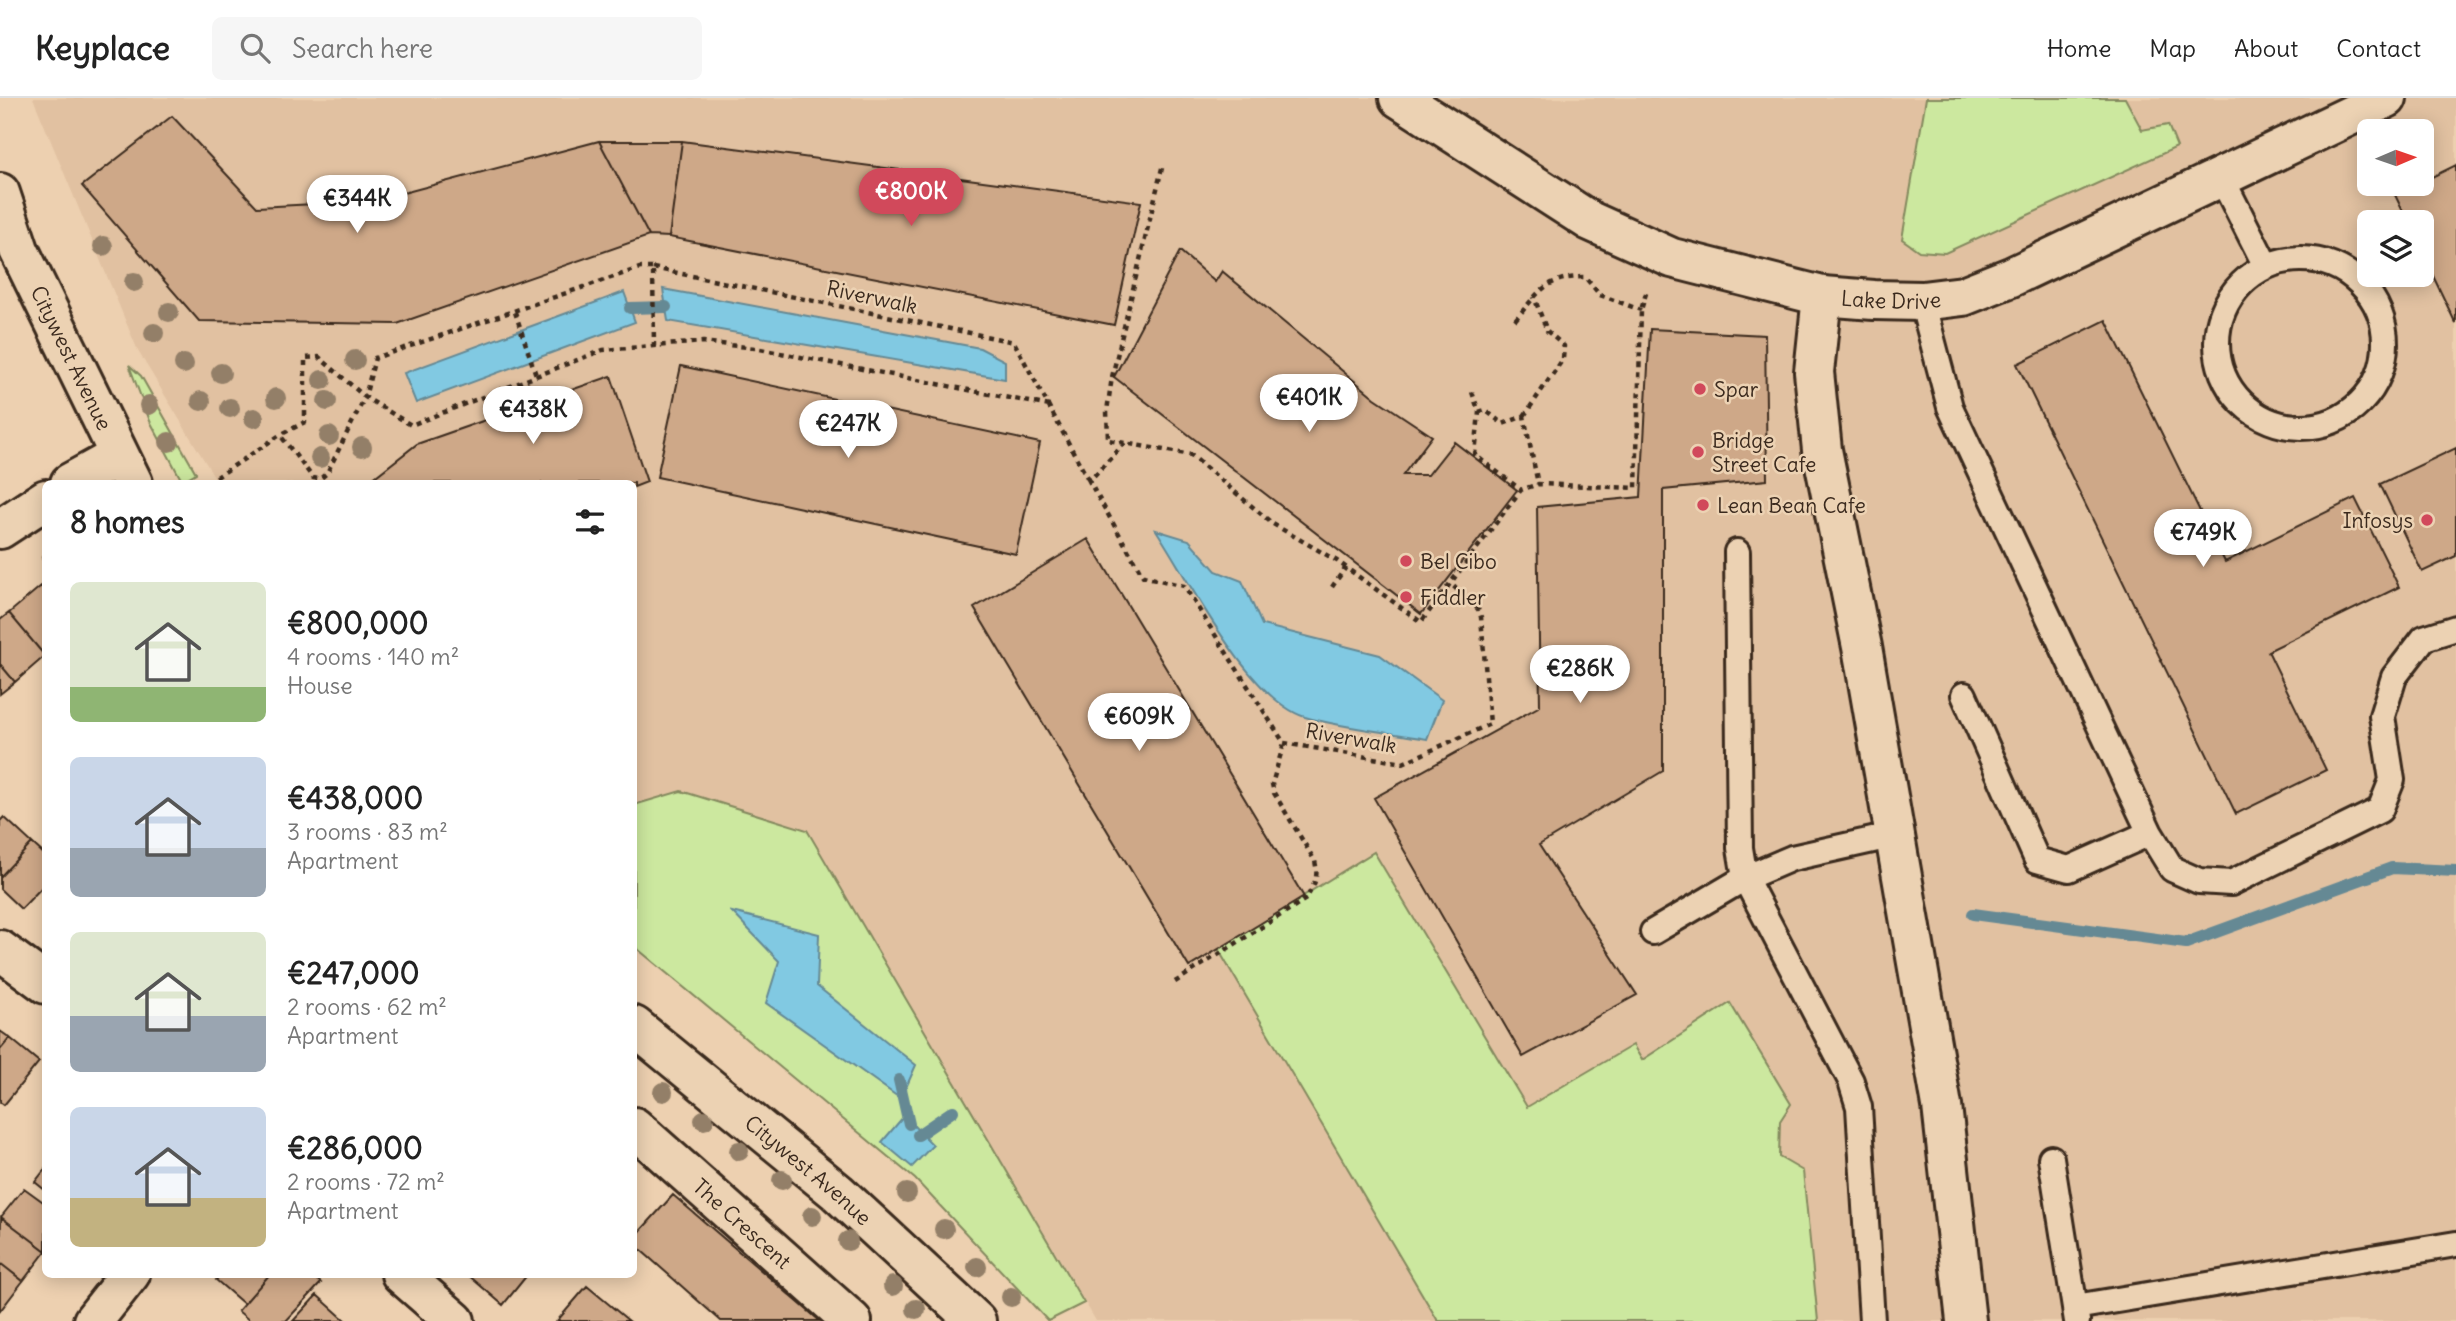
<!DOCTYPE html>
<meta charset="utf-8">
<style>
body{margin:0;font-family:Delius,sans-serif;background:#f6f6f6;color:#222;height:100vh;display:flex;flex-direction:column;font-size:26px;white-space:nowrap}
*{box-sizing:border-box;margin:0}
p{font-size:23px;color:#767676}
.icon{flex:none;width:38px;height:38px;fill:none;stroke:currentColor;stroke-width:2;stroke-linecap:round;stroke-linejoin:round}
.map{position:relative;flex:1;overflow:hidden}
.sheet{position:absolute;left:42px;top:382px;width:595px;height:798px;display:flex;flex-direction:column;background:#fff;border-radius:10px;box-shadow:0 4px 18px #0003}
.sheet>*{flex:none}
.needle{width:46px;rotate:88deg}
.buttons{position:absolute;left:2357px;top:21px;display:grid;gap:14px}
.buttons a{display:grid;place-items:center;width:77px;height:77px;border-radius:10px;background:#fff;box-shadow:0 4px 18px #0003;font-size:35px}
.price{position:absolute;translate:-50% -60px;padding:0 16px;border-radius:24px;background:#fff;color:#222;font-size:23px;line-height:46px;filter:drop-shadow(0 2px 4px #0008)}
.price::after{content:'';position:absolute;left:50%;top:42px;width:21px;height:16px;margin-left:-10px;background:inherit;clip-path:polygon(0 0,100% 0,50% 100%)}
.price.active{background:#d1495b;color:#fff}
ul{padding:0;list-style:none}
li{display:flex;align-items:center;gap:21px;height:175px;padding:0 28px}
li span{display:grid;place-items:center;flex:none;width:196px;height:140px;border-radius:10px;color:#555}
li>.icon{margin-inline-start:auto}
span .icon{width:84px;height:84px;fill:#fffc;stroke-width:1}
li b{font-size:30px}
h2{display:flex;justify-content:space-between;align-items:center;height:84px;padding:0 28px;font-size:30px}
header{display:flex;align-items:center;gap:42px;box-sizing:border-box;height:98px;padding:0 35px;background:#fff;border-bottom:2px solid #e0e0e0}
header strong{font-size:33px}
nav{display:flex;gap:38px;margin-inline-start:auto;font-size:24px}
.search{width:490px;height:63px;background:#f6f6f6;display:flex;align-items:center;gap:18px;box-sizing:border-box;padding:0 24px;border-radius:10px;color:#767676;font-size:26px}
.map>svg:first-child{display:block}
.built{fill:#e1c1a1;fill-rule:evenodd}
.green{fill:#cce89f;stroke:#84895e;stroke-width:2}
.water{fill:#81c9e2;stroke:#658994;stroke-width:2}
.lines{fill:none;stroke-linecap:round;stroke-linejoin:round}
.stream{stroke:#658994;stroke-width:12}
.building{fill:#cea888;stroke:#3b2a1e;stroke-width:2}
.lane-casing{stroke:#3b2a1e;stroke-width:30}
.street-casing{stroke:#3b2a1e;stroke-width:44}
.secondary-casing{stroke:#3b2a1e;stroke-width:44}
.path{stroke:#3b2a1e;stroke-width:4.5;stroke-dasharray:5 5;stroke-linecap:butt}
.lane{stroke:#ecd2b3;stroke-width:24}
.street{stroke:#ecd2b3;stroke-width:38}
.secondary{stroke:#ecd2b3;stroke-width:38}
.tree{fill:#937f67}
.poi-dot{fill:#d1495b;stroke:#ecd2b3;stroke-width:2.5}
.labels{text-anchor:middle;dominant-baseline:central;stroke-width:5;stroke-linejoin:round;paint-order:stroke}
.street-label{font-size:21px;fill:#3b2a1e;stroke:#ecd2b3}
.poi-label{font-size:21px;fill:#3b2a1e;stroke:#ecd2b3;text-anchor:start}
</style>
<header>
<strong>Keyplace</strong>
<div class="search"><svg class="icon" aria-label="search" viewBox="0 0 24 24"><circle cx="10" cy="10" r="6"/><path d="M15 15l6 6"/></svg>Search here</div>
<nav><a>Home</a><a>Map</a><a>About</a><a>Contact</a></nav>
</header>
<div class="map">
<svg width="2456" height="1223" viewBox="0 0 2456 1223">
<rect width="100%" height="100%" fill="#edd0b0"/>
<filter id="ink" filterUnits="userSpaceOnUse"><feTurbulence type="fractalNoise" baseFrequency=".0143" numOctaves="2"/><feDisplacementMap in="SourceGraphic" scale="14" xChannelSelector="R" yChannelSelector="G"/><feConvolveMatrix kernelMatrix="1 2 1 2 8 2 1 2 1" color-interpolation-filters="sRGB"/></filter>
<g filter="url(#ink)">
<path class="built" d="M33,0h2423v1223h-1360l-289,-491 -126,-39 -47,14v-322h-416l-80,-132zM2370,33h52v53h-52zM2370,124h52v53h-52z"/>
<path class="green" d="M1926,0h199l17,32 26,-5 9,22 -232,106 -26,-2 -17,-12z
M129,267l12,11 55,97 -14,8 -32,-60z
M681,693l126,39 277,473 -36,18 -133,-142 -281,-233v-141z
M1374,754l153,255 106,-62 9,15 88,-57 61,101 -11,17 -1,36 24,14 15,150h-380l-220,-372z"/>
<path class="water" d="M663,191l317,59 25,13v18l-337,-58z
M624,194l11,30 -219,81 -12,-30z
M1156,432l33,10 27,31 26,10 20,44 118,30 62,45 -15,39c-40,-7 -84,-11 -122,-22 -57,-18 -116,-137 -149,-187z
M732,814l87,22 -2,52 99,79 -15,34 -135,-96 13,-42z
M904,1018l29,29 -21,22 -30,-25z"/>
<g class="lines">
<path class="stream" d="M630,210l36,-1
M1973,816l213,29 206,-75 64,3
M899,982l10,44
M918,1037l35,-24"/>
</g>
<path class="building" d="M172,18l85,91 116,-6 226,-60 50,95 -252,88 -198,-3 -117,-135z
M599,43h83l-13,96 -20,-1z
M682,43l459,61 -27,123 -445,-88z
M2456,67v159l-34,-71v-31h-14l-13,-27z
M1180,153l35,31 7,-11 153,127 57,38 -29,39h25l26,-33 63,48 -96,124 -307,-237z
M2106,222l119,242 130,-64 44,89 -131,64 58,119 -90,44 -219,-450z
M1650,231l115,6 2,145 -104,10v281l-124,74 98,150 -114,62 -149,-259 166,-92 -3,-199 104,-10z
M681,268l359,77 -24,111 -359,-77z
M611,278l36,106 -13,5v-4h-267l50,-39z
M2456,350v108l-34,16 -42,-88z
M1088,441l216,358 -115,70 -215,-359z
M41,488l5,5 -1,65 -36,-43z
M9,515l36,43 -30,26 -15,-18v-44z
M0,566l15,18 -15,12z
M4,719l28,26 -32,34v-56z
M32,745l14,13v27l-25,26 -21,-20v-12z
M0,933l10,7 -10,12z
M10,940l29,24 -35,43 -4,-3v-52z
M46,1070v23l-11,-9z
M24,1090l22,16v47l-45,-34z
M673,1097l147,126h-99l-87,-77v-6z
M1,1119l45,34 -23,30 -23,-18z
M0,1165l23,18 -23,30z
M221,1176h49l-26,30 -28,-24z
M270,1176h41l10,9 -35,38h-36l-12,-10z
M467,1176h61l-25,31z
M587,1188l42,35h-72z
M317,1197l29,26h-53z"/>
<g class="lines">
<g class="lane-casing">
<path id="lane" d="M2221,79l45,89
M2217 245a84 84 0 1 1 168 0a84 84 0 1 1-168 0Z
M1922,203l28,106 200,426 22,36 27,12 32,2 149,-73 12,-30 -10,-64 12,-39 30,-39 32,-10
M1737,454l3,296 5,30 106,203 8,26 13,214
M1964,597l73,165 32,9 81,-36
M1653,834l92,-54 47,-20 103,-23
M2051,1060l26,163
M2075,1209l381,-63"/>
</g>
<g class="street-casing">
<g id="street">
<path id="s1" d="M1399,0l191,123 82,37 150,38 52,4 48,1 41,-5 48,-19 376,-179"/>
<path d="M1822,198l-8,76 8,78 40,197 80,459 24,215"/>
<path d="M70,385l49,-27"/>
<path d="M0,431l46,-30"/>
<path d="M0,852l46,34"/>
<path id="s2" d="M634,1029l218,194"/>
<path d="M401,1176l54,47"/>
<path d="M93,1223l37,-47"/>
</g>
</g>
<g class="secondary-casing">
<g id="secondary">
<path id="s3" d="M0,95l19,57 114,233"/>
<path id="s4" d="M634,928l203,166 139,129"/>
</g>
</g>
<path class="path" d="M1162,70l-50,209 -5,34 1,29 83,15 82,69 64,37 84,61 100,-132 17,-6 98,4 5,-178 6,-20
M653,170l361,74 75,139
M515,214l21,63
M1515,222c24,-28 30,-43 70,-43l15,18 41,15
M654,249l-1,-79h-13l-265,90 -10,39 46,28 192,-75 100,-8 52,6 295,58
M1472,294l7,20 -4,43 46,35
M1479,314l6,-2 18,14 21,-8 14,68
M1524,318l39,-57 1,-13 -17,-15 -13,-34
M1125,345l-36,38 54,95 41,10 100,157 119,20 87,-39 -9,-107 -3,-8 -27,-25
M208,385l72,-48 33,43 7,1 7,-6 38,-76 -46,-40 -14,1v64l-25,13
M42,458l4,3
M1332,489l14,-20
M1175,884l131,-83c8,-14 13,-21 9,-38l-41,-68 -2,-9 12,-41"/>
<use href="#lane" class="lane"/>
<use href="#street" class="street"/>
<use href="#secondary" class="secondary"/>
</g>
<g class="tree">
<circle cx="103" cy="148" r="10"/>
<circle cx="134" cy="184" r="10"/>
<circle cx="169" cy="214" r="10"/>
<circle cx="154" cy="235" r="10"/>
<circle cx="355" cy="262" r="10"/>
<circle cx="184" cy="266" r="10"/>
<circle cx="221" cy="275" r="10"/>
<circle cx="322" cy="282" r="10"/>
<circle cx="276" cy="300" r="10"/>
<circle cx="201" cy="303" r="10"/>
<circle cx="327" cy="303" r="10"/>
<circle cx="149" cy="307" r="10"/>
<circle cx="230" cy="310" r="10"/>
<circle cx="254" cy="320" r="10"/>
<circle cx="329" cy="338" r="10"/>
<circle cx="169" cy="344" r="10"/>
<circle cx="362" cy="349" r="10"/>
<circle cx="320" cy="360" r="10"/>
<circle cx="663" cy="994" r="10"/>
<circle cx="704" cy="1022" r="10"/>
<circle cx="739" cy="1053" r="10"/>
<circle cx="782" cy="1082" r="10"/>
<circle cx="907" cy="1095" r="10"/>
<circle cx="812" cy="1118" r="10"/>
<circle cx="944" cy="1131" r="10"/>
<circle cx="848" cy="1143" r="10"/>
<circle cx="977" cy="1169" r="10"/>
<circle cx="893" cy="1188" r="10"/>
<circle cx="1011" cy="1199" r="10"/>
<circle cx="916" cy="1211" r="10"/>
</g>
</g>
<g class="poi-dot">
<circle cx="1700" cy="291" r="7"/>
<circle cx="1698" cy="354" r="7"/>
<circle cx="1703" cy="407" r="7"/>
<circle cx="2427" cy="422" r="7"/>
<circle cx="1406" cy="463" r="7"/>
<circle cx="1406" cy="499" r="7"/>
</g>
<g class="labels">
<g class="street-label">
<text transform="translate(872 199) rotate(12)">Riverwalk</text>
<text stroke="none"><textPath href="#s1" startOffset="541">Lake Drive</textPath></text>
<text stroke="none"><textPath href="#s3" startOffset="180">Citywest Avenue</textPath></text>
<text transform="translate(1351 640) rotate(10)">Riverwalk</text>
<text stroke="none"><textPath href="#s4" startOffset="226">Citywest Avenue</textPath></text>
<text stroke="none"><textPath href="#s2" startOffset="145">The Crescent</textPath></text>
</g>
<g class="poi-label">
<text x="1714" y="291">Spar</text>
<text x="1712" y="342">Bridge<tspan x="1712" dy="24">Street Cafe</tspan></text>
<text x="1717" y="407">Lean Bean Cafe</text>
<text x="2413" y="422" text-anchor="end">Infosys</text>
<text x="1420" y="463">Bel Cibo</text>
<text x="1420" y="499">Fiddler</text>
</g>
</g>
</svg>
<div class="buttons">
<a><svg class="needle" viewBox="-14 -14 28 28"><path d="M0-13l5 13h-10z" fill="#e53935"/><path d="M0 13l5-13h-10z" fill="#767676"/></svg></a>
<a><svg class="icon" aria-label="layers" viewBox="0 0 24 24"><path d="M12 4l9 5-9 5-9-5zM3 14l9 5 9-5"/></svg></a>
</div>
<b class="price active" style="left:911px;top:130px">€800K</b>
<b class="price" style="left:357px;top:137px">€344K</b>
<b class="price" style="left:1309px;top:336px">€401K</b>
<b class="price" style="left:533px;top:348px">€438K</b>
<b class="price" style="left:848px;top:362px">€247K</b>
<b class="price" style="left:2203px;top:471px">€749K</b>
<b class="price" style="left:1580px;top:607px">€286K</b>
<b class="price" style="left:1139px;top:655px">€609K</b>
<section class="sheet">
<h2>8 homes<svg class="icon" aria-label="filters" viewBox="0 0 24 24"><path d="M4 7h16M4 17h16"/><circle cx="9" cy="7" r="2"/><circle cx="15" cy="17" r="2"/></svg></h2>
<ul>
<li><span style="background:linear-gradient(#dfe7d0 75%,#8fb573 0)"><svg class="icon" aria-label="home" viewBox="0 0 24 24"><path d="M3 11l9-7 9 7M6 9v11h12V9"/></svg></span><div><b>€800,000</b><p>4 rooms · 140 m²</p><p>House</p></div></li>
<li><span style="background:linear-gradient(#c9d6e8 65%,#9aa5b1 0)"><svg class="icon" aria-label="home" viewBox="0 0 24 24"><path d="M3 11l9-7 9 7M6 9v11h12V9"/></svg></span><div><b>€438,000</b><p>3 rooms · 83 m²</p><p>Apartment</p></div></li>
<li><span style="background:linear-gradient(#dfe7d0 60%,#9aa5b1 0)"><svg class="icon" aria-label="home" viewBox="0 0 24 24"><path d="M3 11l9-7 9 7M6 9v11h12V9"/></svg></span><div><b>€247,000</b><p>2 rooms · 62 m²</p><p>Apartment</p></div></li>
<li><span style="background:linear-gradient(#c9d6e8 65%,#c2b280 0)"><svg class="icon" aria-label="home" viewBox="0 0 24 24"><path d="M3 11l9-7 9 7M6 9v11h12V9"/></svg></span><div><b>€286,000</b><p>2 rooms · 72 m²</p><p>Apartment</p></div></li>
</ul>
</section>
</div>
